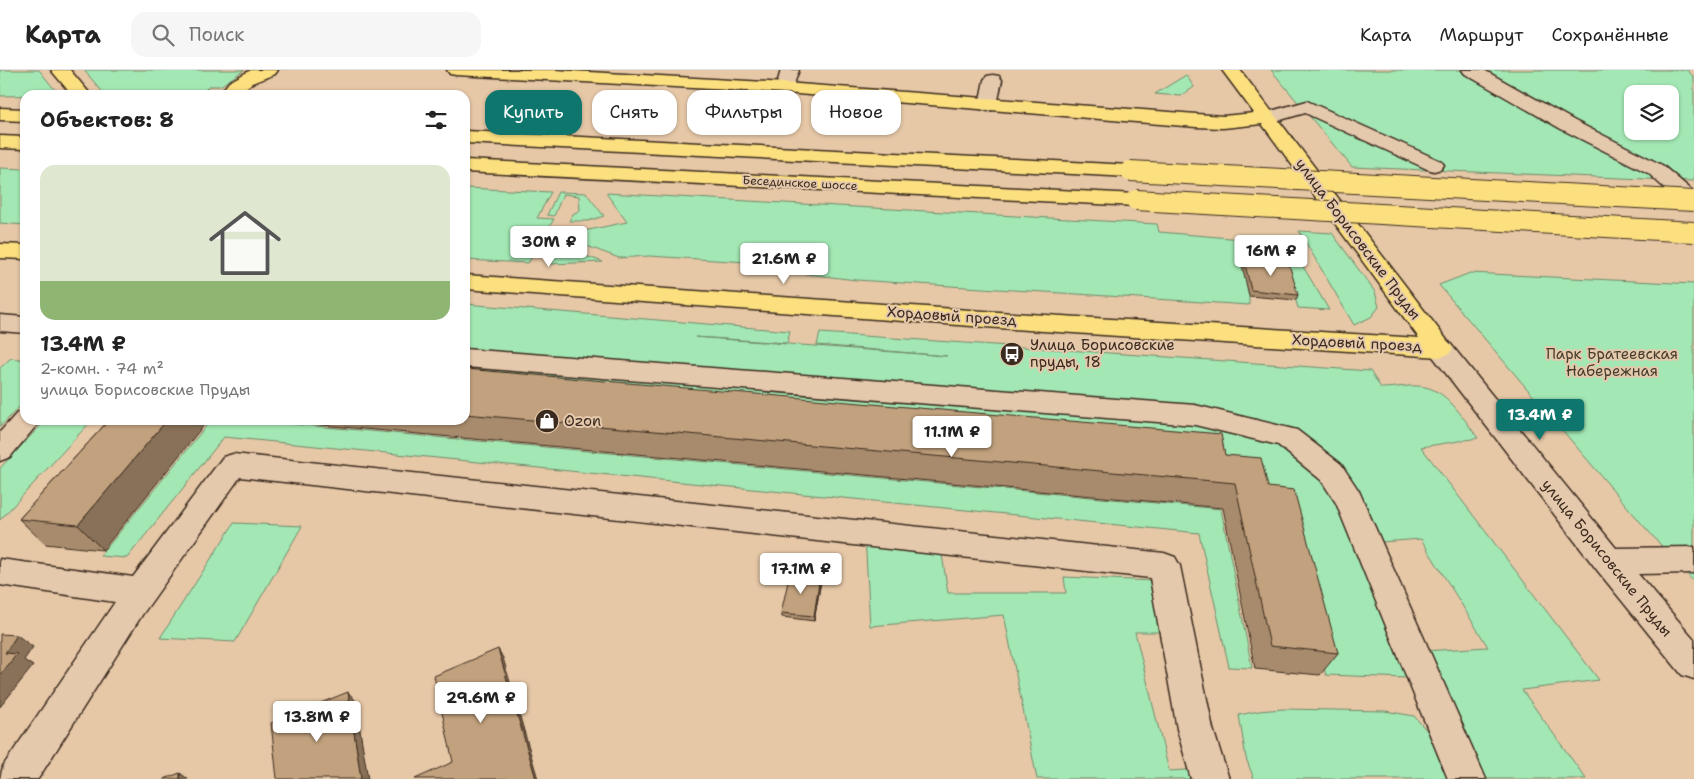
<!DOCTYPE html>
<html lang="ru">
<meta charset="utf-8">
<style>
body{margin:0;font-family:"Shantell Sans",sans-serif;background:#f6f6f6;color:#222;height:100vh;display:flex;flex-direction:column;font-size:19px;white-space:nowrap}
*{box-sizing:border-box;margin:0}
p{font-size:16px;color:#767676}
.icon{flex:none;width:28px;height:28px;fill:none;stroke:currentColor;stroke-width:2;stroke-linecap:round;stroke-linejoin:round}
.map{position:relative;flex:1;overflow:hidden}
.drawer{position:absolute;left:20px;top:20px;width:450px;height:335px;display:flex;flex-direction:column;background:#fff;border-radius:15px;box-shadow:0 1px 4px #0004}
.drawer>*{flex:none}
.hud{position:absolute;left:485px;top:20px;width:475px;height:45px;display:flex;gap:10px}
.buttons{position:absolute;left:1624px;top:15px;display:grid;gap:10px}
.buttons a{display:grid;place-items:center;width:55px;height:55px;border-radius:10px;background:#fff;box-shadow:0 1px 4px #0004;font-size:25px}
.price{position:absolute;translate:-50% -42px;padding:0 11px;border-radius:5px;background:#fff;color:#222;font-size:16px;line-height:32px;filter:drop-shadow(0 1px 2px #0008)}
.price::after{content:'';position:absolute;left:50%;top:30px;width:15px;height:11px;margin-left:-8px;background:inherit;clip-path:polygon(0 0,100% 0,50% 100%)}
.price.selected{background:#0f766e;color:#fff}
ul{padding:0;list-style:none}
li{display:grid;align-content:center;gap:10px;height:265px;padding:0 20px}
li+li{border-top:1px solid #e0e0e0}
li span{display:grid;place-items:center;height:155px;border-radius:15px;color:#555}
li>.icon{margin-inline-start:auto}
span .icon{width:90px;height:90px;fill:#fffc;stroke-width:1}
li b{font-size:21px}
h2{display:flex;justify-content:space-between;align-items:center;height:60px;padding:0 20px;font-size:21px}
.pill{padding:0 18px;border-radius:15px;background:#fff;box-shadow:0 1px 4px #0004;font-size:18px;line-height:45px}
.pill.selected{background:#0f766e;color:#fff}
header{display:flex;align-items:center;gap:30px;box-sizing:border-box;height:70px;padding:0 25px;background:#fff;border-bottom:1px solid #e0e0e0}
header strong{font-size:24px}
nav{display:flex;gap:28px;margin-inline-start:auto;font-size:18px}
.search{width:350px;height:45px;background:#f6f6f6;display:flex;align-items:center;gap:12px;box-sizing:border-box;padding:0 18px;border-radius:15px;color:#767676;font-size:19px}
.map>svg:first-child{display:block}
.green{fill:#a3e8b4;stroke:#6f8969;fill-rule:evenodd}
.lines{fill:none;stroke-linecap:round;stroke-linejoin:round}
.minor-casing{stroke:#3b2a1e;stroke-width:3}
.major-casing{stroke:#3b2a1e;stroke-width:3}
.minor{fill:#e5c9ad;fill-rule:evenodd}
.major{fill:#fce080;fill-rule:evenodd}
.major-bridge-casing{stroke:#3b2a1e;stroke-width:22;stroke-linecap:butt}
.major-bridge{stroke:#fce080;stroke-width:20}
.wall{fill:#a78b6c;stroke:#3b2a1e}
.shaded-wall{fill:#887158;stroke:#3b2a1e}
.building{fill:#c2a27e;stroke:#3b2a1e}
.labels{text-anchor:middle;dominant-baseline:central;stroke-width:4;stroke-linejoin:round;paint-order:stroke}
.far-street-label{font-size:12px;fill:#3b2a1e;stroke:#e5c9ad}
.street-label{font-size:15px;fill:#3b2a1e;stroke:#e5c9ad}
.poi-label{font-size:15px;fill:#3b2a1e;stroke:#e5c9ad;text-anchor:start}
.park-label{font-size:15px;fill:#453d2d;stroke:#e5c9ad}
</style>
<header>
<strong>Карта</strong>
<div class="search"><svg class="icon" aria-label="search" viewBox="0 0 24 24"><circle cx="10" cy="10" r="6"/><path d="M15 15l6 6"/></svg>Поиск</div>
<nav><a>Карта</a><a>Маршрут</a><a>Сохранённые</a></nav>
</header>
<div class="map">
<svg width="1694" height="709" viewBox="0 0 1694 709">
<rect width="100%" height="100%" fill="#e6c8a7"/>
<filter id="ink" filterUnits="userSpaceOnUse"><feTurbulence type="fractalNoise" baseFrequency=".02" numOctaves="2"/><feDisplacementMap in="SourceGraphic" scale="10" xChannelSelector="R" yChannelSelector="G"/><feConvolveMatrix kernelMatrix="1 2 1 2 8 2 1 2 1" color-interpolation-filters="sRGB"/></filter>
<g filter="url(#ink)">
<path class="green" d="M0,0h39l20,25 -59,1z
M84,0h160l-24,16h-11l-9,9h-95z
M1271,0h416l7,7v104l-342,-14zM1632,24h38v37h-38z
M1186,5l8,12 -13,9 -26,-2z
M0,98l25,1v56l-25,-2z
M465,118l86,4 -14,26 17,1 -26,44 -63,-3z
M558,122l28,1 18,23 -16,5h-19l4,-7 7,-4 -1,-14 -16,-2 -9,22 -7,-1z
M606,123l551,31 2,8 130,11 40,67 -31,-2 -11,-39 -38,27v9l-393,-25 -106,-13 -3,-5 -98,-6 -30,2 -59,-22 67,-14z
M1299,161l33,2 43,59 4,15 -8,10 -17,8z
M557,176l46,16 -55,2z
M1470,203l224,11v298l-52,-58 -203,-239z
M465,234l325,27 -3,12 -92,-6 252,19 -130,-11 3,-12 550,38 11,17c14,0 31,-4 44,-1 24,5 39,33 53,51l-57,9 178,233 -77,10 64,89h-106l-57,-128 65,-4 -67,-108 -53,4 -19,-44 -62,-62 -92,-22 -730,-58z
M11,288l14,2v41l-25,26v-59z
M465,291l730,57 72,18 64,50 77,192 -82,-3 -41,-162 -820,-121z
M46,350h46l-92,100v-52z
M211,350h38l972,89 31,159 -23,-1 -30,-134 -975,-96 -97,121 -27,-2z
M234,453l68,3 -67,116 -75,-4z
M865,464l75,8 8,51h118l-2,-16 90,4 12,51h-31l34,139 33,-2 3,10h-168l-33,-164 -134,11z
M1283,639l102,2 29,5 14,16 21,47h-195l-8,-21 -7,-43 20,-4z"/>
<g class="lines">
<g class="minor-casing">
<path id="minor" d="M781,0h18l-8,22 -6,1 -6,-1 -3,-4z
M1462,0h22l91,51 87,44 32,27v17l-8,-1 -38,-35 -87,-44 -96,-55z
M993,5l6,1 3,4 -5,25 -2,4 -7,2 -7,-2 -2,-4 5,-25 3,-4z
M1307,31l134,60 3,4 -3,4 -7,2 -7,-2 -122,-56 -38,11 -7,-2 -3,-4 3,-4z
M0,245l25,2v16l-25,-2z
M1440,269l9,3 167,206 78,-1v26l-56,1 56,65v40l-12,-4 -85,-105 -166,-216 -4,-6 4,-6z
M465,279l730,56 102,25 44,34 18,27 127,288h-38l-112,-276 -15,-23 -43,-35 -83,-20 -730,-58z
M25,341v9h16l-31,37 -10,4v-29l17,-19z
M233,384l931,99 11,4 5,9 33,163 16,50h-38l-14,-50 -27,-151 -910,-101 -98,138 -104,164h-38l3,-13 112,-164 -115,-17v-26l133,18 90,-120z"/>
</g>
<g class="major-casing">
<path id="major" d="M51,0h19l21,25h-19z
M251,0h27l-3,4 -23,9 -15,12h-18l10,-13z
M447,0h107l231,13 438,33 31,-3 -32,-43h18l213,278 -4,6 -9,3 -427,-28 -548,-40v-14l548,38 406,25 -157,-214 -39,4 -27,-1 -411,-34 -329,-18 -6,-1z
M0,38l25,1v12l-25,-1z
M465,61l665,34 7,2 3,4 -3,4 -7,2 -665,-34z
M0,66l25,1v12l-25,-1z
M465,90l671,34 8,1 3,5 -3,5 -8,1 -671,-34z
M0,174l25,1v14l-25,-1z"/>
</g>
<use href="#minor" class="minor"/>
<use href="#major" class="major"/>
<g class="major-bridge-casing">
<path id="major-bridge" d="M1130,101l564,30
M1136,130l558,32"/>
</g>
<use href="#major-bridge" class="major-bridge"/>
</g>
<path class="wall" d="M1244,190l54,35 -2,5 -47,-4 -7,-31z
M465,299l760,86 43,32 70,166 -18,22 -65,-6 -32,-161 -956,-88h198z
M109,350l-6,130 -58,-6 -26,-25z
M821,511l-7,40 -32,-4 -1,-4z"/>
<path class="shaded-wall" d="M167,350h41l-105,130 -25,-25z
M820,506l1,5 -7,40v-5z
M17,565l16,12 -9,13 9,6 -33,41v-32l5,-22z
M498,579l5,9 35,121h-2z
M348,622l7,8 13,79h-7z
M180,703l8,6h-8z"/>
<path class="building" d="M1244,190l45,4 9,31 -47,-5z
M465,299l756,65 4,21 36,3 7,29 26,3 44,163 -68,-7 -35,-163 -770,-69z
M109,350h58l-89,105 -59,-6z
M790,503l30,3 -6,40 -33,-3z
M0,564l17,1 -12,18 12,1 -17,21z
M498,579l38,130h-121l38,-17 -19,-86z
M348,622l13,87h-84l-6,-56z
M180,703v6h-16z"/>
</g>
<defs>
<g id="bus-disc" transform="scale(1.25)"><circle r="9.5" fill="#3b2a1e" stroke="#e5c9ad"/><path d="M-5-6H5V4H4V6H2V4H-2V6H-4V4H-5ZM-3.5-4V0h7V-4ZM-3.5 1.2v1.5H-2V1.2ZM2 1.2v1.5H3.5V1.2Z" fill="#fff"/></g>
<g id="shop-disc" transform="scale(1.25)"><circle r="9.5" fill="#3b2a1e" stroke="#e5c9ad"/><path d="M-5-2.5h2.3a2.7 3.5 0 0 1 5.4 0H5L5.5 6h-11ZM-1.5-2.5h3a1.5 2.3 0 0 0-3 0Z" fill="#fff"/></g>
</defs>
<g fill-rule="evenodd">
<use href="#bus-disc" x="1012" y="284"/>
<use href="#shop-disc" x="547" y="351"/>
</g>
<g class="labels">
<g class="far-street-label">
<text transform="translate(800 113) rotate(3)">Бесединское шоссе</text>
</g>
<g class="street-label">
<text transform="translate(1358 169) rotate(53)">улица Борисовские Пруды</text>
<text transform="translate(952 246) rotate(4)">Хордовый проезд</text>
<text transform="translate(1357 273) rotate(3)">Хордовый проезд</text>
<text transform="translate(1607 488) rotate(51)">улица Борисовские Пруды</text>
</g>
<g class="poi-label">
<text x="1030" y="275">Улица Борисовские<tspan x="1030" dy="17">пруды, 18</tspan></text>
<text x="564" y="351">Ozon</text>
</g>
<g class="park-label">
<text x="1612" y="284">Парк Братеевская<tspan x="1612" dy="17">Набережная</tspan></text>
</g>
</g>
</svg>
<div class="buttons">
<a><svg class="icon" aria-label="layers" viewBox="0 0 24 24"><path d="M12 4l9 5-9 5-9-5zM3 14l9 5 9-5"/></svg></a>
</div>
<b class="price" style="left:549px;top:198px">30M ₽</b>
<b class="price" style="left:1271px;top:207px">16M ₽</b>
<b class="price" style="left:784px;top:215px">21.6M ₽</b>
<b class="price selected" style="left:1540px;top:371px">13.4M ₽</b>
<b class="price" style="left:952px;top:388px">11.1M ₽</b>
<b class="price" style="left:801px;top:525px">17.1M ₽</b>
<b class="price" style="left:481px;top:654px">29.6M ₽</b>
<b class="price" style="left:317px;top:673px">13.8M ₽</b>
<div class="hud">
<a class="pill selected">Купить</a>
<a class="pill">Снять</a>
<a class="pill">Фильтры</a>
<a class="pill">Новое</a>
</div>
<section class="drawer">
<h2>Объектов: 8<svg class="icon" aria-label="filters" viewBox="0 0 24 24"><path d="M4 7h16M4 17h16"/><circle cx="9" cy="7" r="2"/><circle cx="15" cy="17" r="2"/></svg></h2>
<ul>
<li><span style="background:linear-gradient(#dfe7d0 75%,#8fb573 0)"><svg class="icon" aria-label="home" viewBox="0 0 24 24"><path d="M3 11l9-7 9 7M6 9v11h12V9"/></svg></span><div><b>13.4M ₽</b><p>2-комн. · 74 m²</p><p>улица Борисовские Пруды</p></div></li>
</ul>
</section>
</div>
